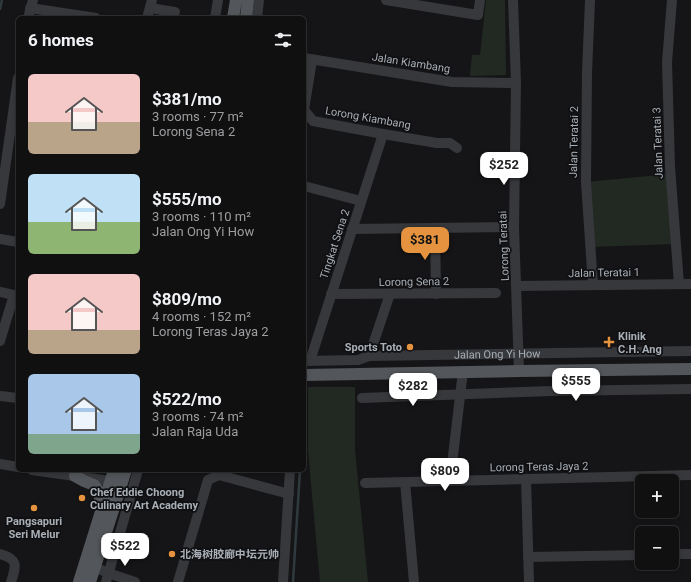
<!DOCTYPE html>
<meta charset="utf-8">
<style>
body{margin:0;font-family:Roboto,"Noto Sans SC",sans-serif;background:#19191a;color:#f1f3f6;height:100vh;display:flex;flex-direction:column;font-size:15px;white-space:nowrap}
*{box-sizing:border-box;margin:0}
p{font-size:13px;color:#9c9d9f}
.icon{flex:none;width:22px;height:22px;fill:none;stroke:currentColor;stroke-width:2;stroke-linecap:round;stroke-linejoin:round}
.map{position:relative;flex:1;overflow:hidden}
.panel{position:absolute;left:16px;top:16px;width:290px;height:456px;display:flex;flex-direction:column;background:#101011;border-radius:6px;box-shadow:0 2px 6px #0003,0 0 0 1px #303031}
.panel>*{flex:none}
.fabs{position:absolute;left:635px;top:474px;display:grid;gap:8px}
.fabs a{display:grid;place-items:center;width:44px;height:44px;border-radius:6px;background:#101011;box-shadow:0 2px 6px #0003,0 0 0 1px #303031;font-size:20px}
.price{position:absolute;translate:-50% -34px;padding:0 9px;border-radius:8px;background:#fff;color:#222;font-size:13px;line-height:26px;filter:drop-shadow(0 1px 2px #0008)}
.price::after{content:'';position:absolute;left:50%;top:24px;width:12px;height:9px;margin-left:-6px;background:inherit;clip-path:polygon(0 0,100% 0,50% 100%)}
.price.selected{background:#e5933f;color:#111}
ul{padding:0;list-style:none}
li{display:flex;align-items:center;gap:12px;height:100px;padding:0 12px}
li span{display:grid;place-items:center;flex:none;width:112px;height:80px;border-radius:6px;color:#555}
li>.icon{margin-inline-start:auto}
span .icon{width:48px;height:48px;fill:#fffc;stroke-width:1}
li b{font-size:17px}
h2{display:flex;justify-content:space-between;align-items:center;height:48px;padding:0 12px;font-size:17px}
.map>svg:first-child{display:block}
.green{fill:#222922}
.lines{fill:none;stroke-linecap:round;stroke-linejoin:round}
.stream{stroke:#2f3a3f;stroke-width:2.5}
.minor{stroke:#36383c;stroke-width:10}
.major{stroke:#53565a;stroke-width:12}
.poi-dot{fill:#e5933f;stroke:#101012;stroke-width:1.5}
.labels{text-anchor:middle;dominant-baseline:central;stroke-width:3.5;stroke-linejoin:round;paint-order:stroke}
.street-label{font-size:11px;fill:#a8afb6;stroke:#101012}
.poi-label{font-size:11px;font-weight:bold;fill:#a8afb6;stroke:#101012;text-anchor:start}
</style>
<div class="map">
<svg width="691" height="582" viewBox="0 0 691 582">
<rect width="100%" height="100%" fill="#151517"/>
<path class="green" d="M486,0h19l1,75 -36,1 2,-21h8z
M670,174l4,70 -84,3 -4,-65z
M308,387h47v63l13,132h-48l-12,-131z"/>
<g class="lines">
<path class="stream" d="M0,9l2,-9
M304,413l1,-18
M293,582l7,-112"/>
<g class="minor">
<path d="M386,0l92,15 2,-15"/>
<path d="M513,0l3,83 -2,144 5,144"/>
<path d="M590,0l-3,73 -1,109 7,103"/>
<path d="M672,0l-5,62 3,105 9,117"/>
<path d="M30,8l66,10"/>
<path d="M150,8l25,4"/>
<path d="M28,18l5,-18"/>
<path d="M147,18l5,-18"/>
<path d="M215,18l3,-18"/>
<path d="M257,18l2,-18"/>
<path d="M304,58l148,24 64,1"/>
<path d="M312,60l-8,50 9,11 70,13 54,9h13l7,5"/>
<path d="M304,186l57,15"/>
<path d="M0,204l18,-126"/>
<path d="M435,228l1,66"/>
<path d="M352,229l162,-2"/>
<path d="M0,239l18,3"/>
<path d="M517,286l174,-2"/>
<path d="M0,292l18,4"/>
<path d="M331,294l165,-1"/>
<path d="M0,341l14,-46"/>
<path d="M369,356l21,-62"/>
<path id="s1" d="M304,361l54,-1 11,-4 322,-5"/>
<path d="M310,361l73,-227"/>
<path d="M0,396l18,2"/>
<path d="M362,398l190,-7 139,-2"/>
<path d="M0,464l18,3"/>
<path d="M32,470l85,12"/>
<path d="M526,479l3,103"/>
<path d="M450,481l13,-110"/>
<path d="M405,482l9,100"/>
<path d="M365,483l326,-8"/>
<path d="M0,554c19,5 16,12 11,28"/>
<path d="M672,554h19"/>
<path d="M528,557l114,-2"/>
<path d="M88,564l20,9 27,9"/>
<path d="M106,582l32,-112"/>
<path d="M178,582l30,-102 11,-5 70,19"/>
<path d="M283,582l7,-112"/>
</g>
<path class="major" d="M233,18l3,-18
M246,18l2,-18
M304,375l215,-4 172,-2
M75,476l9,5 10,4 5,7 2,15
M79,582l35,-112
M90,582l36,-112"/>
</g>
<g class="poi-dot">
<path d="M607 336h4v4h4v4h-4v4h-4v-4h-4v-4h4z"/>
<circle cx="410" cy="347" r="4"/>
<circle cx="82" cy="498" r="4"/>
<circle cx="34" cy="508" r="4"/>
<circle cx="172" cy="554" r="4"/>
</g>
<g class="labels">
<g class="street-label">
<text transform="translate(411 63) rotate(9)">Jalan Kiambang</text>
<text transform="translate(368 118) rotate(10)">Lorong Kiambang</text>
<text transform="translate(574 142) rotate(-89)">Jalan Teratai 2</text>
<text transform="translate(658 143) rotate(-92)">Jalan Teratai 3</text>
<text transform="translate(335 244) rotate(-72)">Tingkat Sena 2</text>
<text transform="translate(504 246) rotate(-92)">Lorong Teratai</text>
<text transform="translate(604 273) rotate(-1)">Jalan Teratai 1</text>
<text transform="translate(414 282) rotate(-1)">Lorong Sena 2</text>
<text stroke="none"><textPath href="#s1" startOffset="194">Jalan Ong Yi How</textPath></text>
<text transform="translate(539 467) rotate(-1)">Lorong Teras Jaya 2</text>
</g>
<g class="poi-label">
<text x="618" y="336">Klinik<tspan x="618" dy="13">C.H. Ang</tspan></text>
<text x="402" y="347" text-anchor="end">Sports Toto</text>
<text x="90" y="492">Chef Eddie Choong<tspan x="90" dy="13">Culinary Art Academy</tspan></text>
<text x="34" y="521" text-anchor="middle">Pangsapuri<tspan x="34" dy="13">Seri Melur</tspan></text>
<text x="180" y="554">北海树胶廊中坛元帅</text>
</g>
</g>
</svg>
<div class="fabs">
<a>+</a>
<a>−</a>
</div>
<b class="price" style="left:504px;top:186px">$252</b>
<b class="price selected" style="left:425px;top:261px">$381</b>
<b class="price" style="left:576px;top:402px">$555</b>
<b class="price" style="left:413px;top:407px">$282</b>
<b class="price" style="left:445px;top:492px">$809</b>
<b class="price" style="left:125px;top:567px">$522</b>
<section class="panel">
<h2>6 homes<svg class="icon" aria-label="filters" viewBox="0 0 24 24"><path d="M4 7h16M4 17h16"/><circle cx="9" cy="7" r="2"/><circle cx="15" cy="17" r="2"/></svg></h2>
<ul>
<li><span style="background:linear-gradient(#f6c9c9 60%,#b9a48a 0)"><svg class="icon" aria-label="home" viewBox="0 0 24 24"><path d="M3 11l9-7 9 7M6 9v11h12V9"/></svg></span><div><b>$381/mo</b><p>3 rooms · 77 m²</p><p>Lorong Sena 2</p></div></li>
<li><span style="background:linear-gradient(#bfe0f5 60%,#8fb573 0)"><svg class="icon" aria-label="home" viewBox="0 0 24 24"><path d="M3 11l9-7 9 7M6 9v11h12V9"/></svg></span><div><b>$555/mo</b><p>3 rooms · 110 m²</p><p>Jalan Ong Yi How</p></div></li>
<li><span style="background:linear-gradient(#f6c9c9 70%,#b9a48a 0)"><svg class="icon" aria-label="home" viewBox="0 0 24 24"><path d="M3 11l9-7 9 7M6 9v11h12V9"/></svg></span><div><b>$809/mo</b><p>4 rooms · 152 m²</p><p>Lorong Teras Jaya 2</p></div></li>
<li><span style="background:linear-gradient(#a9c7e8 75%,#7fa58c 0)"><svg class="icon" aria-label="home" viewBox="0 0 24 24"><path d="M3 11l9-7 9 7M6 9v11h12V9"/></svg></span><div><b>$522/mo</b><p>3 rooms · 74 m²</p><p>Jalan Raja Uda</p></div></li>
</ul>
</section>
</div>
